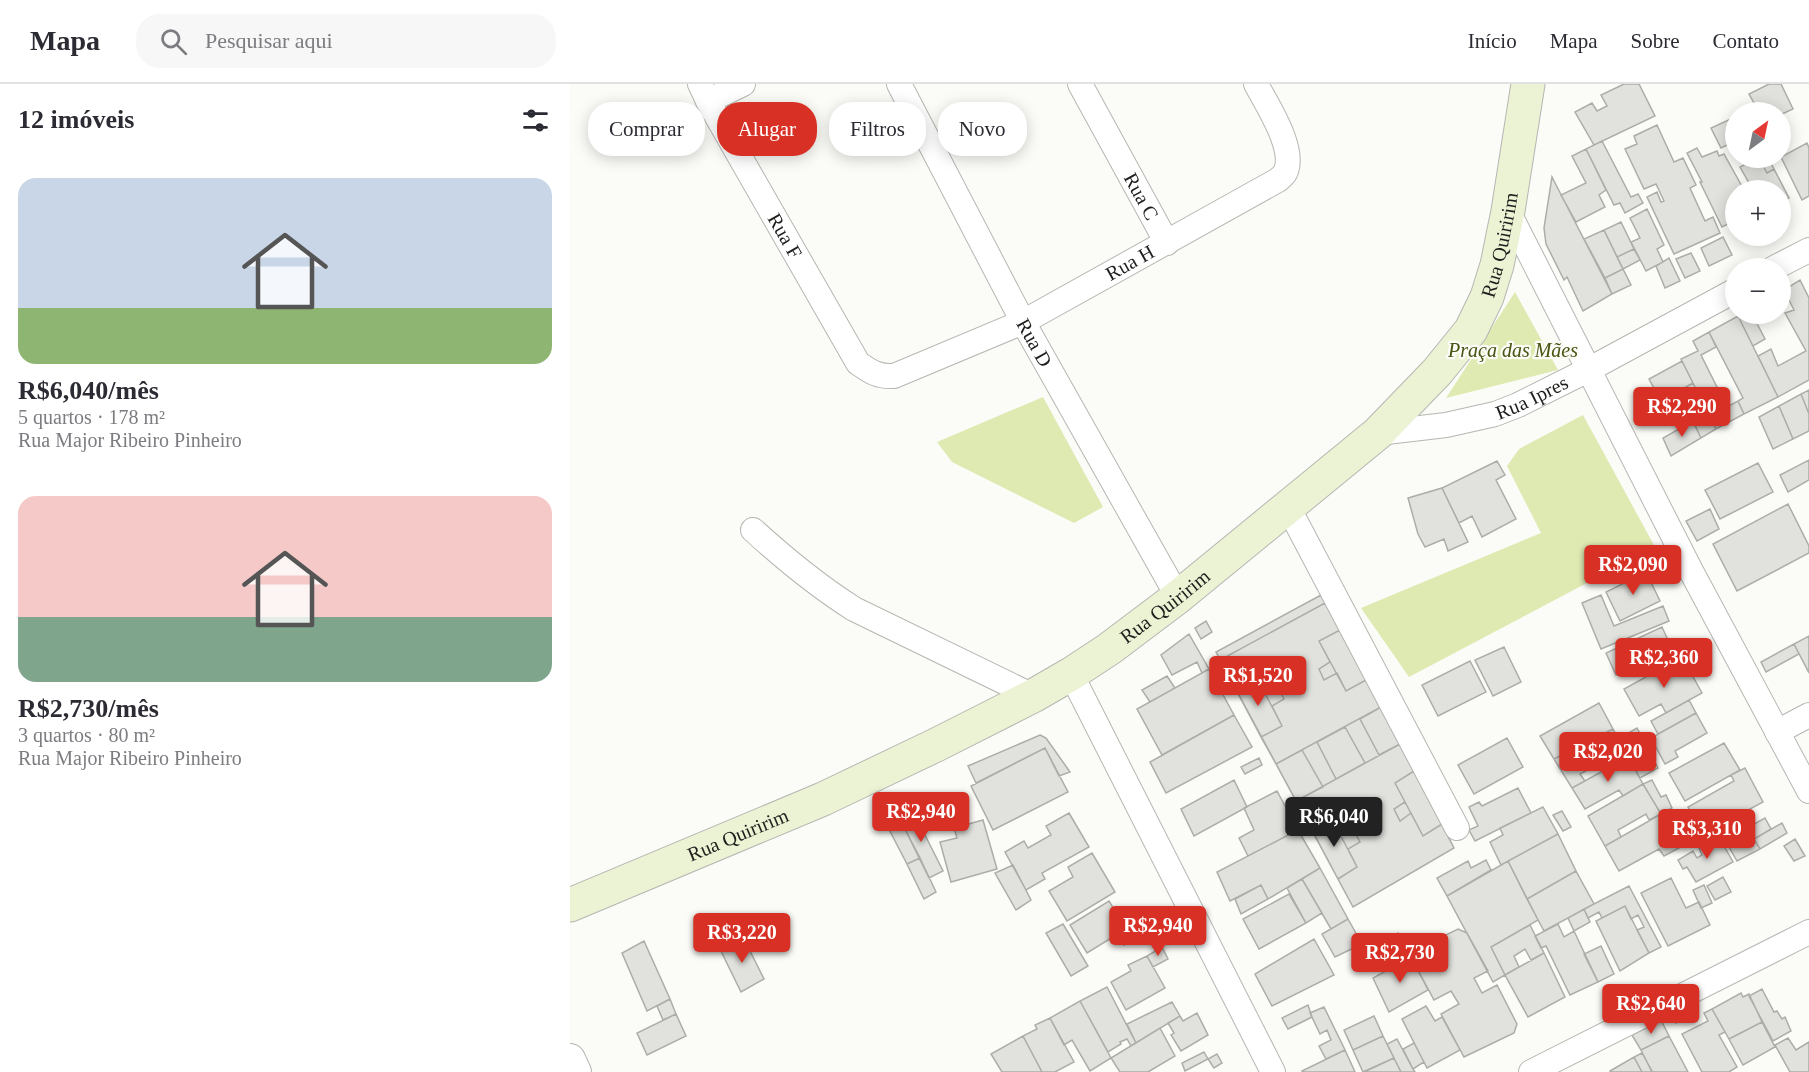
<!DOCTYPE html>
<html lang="pt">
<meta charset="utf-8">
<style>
body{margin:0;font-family:"Times New Roman",serif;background:#f7f7f7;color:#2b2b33;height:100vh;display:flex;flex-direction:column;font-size:22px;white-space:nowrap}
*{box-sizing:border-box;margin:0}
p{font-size:20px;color:#7c7c81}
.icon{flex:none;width:33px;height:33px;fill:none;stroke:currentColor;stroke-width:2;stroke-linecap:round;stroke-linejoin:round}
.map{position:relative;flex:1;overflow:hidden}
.panel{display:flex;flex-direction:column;background:#fff;width:570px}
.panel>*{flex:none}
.guide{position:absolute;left:18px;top:18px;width:570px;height:54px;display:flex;gap:12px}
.needle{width:39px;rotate:33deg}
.fabs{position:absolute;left:1155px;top:18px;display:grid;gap:12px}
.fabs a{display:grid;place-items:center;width:66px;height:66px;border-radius:50%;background:#fff;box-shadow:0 3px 15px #0003;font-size:30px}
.price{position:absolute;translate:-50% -51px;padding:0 14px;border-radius:6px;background:#d93025;color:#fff;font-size:20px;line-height:39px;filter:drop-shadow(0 2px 3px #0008)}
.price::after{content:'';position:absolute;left:50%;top:36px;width:18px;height:14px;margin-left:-9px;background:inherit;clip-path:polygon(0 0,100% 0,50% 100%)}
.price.selected{background:#222;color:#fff}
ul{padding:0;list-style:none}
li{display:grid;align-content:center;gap:12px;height:318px;padding:0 18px}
li span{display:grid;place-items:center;height:186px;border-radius:18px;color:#555}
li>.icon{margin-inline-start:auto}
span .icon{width:108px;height:108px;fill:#fffc;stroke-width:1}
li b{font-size:26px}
h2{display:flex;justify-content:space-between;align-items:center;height:72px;padding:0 18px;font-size:26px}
.chip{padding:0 21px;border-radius:24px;background:#fff;box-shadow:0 3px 15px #0003;font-size:21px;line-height:54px}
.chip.selected{background:#d93025;color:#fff}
header{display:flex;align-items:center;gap:36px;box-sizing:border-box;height:84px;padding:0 30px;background:#fff;border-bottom:2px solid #e1e1e2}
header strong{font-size:28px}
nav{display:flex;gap:33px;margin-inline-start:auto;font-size:21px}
.search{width:420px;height:54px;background:#f7f7f7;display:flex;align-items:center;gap:15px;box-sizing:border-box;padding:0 21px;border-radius:24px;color:#7c7c81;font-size:22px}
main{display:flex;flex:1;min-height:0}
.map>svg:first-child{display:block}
.green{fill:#deeab2}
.building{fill:#e1e2dd;stroke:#acada8;stroke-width:1.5}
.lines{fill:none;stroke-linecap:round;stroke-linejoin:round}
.minor-casing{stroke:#b5b7b2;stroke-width:26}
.tertiary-casing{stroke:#b5b7b2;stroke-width:32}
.secondary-casing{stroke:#b5b7b2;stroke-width:35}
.minor{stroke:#fff;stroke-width:24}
.tertiary{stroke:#fff;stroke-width:30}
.secondary{stroke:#ecf2d4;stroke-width:33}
.labels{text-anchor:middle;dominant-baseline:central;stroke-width:4.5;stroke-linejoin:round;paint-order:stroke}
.street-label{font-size:20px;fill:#1e1e1c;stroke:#fbfcf7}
.park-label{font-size:20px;font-style:italic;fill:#495312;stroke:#fbfcf7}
</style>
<header>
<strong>Mapa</strong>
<div class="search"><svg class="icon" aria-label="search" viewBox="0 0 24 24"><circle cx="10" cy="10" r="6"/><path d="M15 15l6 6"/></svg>Pesquisar aqui</div>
<nav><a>Início</a><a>Mapa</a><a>Sobre</a><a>Contato</a></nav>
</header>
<main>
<section class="panel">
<h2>12 imóveis<svg class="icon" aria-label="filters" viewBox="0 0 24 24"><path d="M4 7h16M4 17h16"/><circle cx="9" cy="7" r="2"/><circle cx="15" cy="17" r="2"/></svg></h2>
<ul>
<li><span style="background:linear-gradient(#c9d6e8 70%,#8fb573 0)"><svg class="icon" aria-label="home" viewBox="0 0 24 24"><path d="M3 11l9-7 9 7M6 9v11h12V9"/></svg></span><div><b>R$6,040/mês</b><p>5 quartos · 178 m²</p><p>Rua Major Ribeiro Pinheiro</p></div></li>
<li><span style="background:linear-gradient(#f6c9c9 65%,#7fa58c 0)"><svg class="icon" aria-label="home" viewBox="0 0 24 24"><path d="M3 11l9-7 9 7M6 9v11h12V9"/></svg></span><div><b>R$2,730/mês</b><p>3 quartos · 80 m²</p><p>Rua Major Ribeiro Pinheiro</p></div></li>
</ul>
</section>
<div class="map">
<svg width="1239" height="988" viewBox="0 0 1239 988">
<rect width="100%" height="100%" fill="#fbfcf7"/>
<path class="green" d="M945,208l43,78 -112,28z
M473,313l60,110 -29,16 -122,-61 -15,-20z
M1013,331l72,132 -246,130 -48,-69 180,-75 -34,-67 12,-17z"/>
<path class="building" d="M1054,0h15l16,32 -61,29 -19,-33 17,-9 5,8 10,-5 -6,-11z
M1199,0h12l12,25 -13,6v-3h-21l-10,-18z
M1163,34l3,5v18l-15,7 -10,-20z
M1087,41l17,37 9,-4 13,27 -6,3 15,33 8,-4 7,16 -46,21 -27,-57 10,-5 4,10 3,-1 -8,-17 -12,5 -19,-40 12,-5 -3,-8z
M1032,57l29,56 7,-3 5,9 -18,10 -5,-10 -6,2 -28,-56z
M1237,59l2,5v48l-7,4 -21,-43z
M1127,64l5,9 15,-6 2,5 5,-2 20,36h-8v30l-14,7 -22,-45h2l-15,-29z
M1016,65l20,41 -7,5 6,12 -29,15 -15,-27 25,-12 -14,-27z
M1188,74h1l8,15 7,-4 15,29 -9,5v-13h-36l-2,-3 7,-4 -9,-16z
M1189,74h9l6,11 -7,4z
M982,93l60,117 -29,17 -16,-34 -3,3 -18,-36 -2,-16z
M1077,125l17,36 -7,4 6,13 -17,9 -15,-29 9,-4 -10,-20z
M1051,138l13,27 -17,8 -13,-27z
M1034,146l19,39 -18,9 -21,-39z
M1153,153l9,18 -23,11 -8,-18z
M1064,165l6,11 -17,9 -6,-12z
M1121,169l9,18 -15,7 -9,-19z
M1099,174l11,23 -15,7 -9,-22z
M1053,185l8,16 -19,9 -7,-16z
M1230,196l9,18v82l-31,17 -20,-41 13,-7 7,17 28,-15 -21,-38 9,-3 -10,-20z
M1173,230h9l13,25 -12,7 -15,-30z
M1168,232l40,81 -34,17 -6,-13 5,-3 -34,-66z
M1139,248l7,15 -15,8 26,52 11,-6 6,13 -28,15 -35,-70 17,-8 -5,-10z
M1112,277l11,22 -32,18 -12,-22z
M1123,299l6,12 -15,8 5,10 -20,11 -11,-21z
M1239,306v24l-8,-20z
M1231,310l8,20v17l-16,8 -14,-33z
M1129,311l17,34 -15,9 -17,-35z
M1209,322l14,33 -20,10 -14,-32z
M1123,337l8,17 -30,18 -8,-18z
M1239,376v20l-21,12 -8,-17z
M927,377l8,14 -9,5 20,39 -34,18 -10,-21 -13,7 -17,-35z
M1188,379l15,29 -53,27 -15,-29z
M872,404l26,54 -20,9 -4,-12 -19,8 -7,-13 -10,-36z
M1218,420l21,42v7l-72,38 -24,-47z
M1140,425l9,20 -22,12 -11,-20z
M1076,488l14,29 -40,20 -14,-29z
M751,511l133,253 -101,59 -137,-255z
M1031,511l13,31 49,-20 6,15 -68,28 -19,-46z
M755,519l15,27 -21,11 11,21 -11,7 5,11 13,-7 9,18 20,-11 15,27 -105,57 -15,-27 21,-11 -10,-20 12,-7 -5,-10 -13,6 -10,-19 -21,12 -15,-28z
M636,537l6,11 -11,7 -6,-11z
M1092,543l10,22 -56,26 -10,-22z
M770,546l26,50 -20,11 -27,-50z
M619,550l20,35 -7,4 -5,-11 -25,13 -11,-20z
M1239,552v37l-15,-29z
M1224,560l5,10 -33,18 -5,-10z
M934,563l17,35 -28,14 -18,-36z
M1112,573l20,36 -36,20 -5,-9 -22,12 -15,-27z
M900,577l16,31 -48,24 -16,-31z
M639,585l25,46 -72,40 -25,-46z
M597,592l8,12 -25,14 -8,-12z
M686,592l26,50 -21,11 -26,-49z
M1119,616l7,13 -38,21 -7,-13z
M1029,619l14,26 -59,30 -14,-23z
M811,623l19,37 -21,11 -19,-36z
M1126,629l11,20 -32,18 3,6 -13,7 -14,-26z
M664,631l18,32 -86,46 -16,-31z
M775,643l20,36 -29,16 -19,-37z
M1067,644l21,40 -18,10 -22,-39z
M1043,645l12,21 -45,24 5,7 -13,7 -18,-29z
M470,651l6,3 24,34 -11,4 -14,-28 -69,35 -8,-17z
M937,654l16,29 -49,27 -16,-29z
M1154,659l16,27 -55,31 -16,-28z
M830,660l14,27 -19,12 10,19 -11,7 6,12 11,-8 12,23 19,-12 12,24 -101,59 -15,-28 19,-12 -9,-18 12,-7 -7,-13 -12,7 -10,-19 -20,11 -15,-27z
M475,664l23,44 -75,38 -22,-44z
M732,666l21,37 -27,14 -20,-37z
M1058,673l15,27 -20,12 -4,-6 -34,19 -13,-21z
M689,674l3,7 -17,9 -4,-7z
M1175,684l18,34 -62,34 -13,-29 46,-26 -3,-6z
M844,687l28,53 -19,12 -28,-53z
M664,696l13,27 -53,29 -13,-27z
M1082,696l9,17 5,-2 6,13 -11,6 -18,-30z
M1073,700l18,30 -12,6 -3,-6 -28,16 3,7 -16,9 -17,-30z
M948,704l13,25 -56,28 -6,-11 9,-4 -9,-19 10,-5 3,4z
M707,707l21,39 -50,26 -9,-18 15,-8 -10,-22z
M323,722l27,52 -13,6 -27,-52z
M973,723l15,27 -57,31 -11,-23 13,-7 -3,-7z
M342,725l31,62 -14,7 -31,-63z
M992,727l9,16 -8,4 -10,-16z
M499,729l20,34 -47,26 3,6 -19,11 -21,-38 19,-11 4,7 23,-13 -5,-9z
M1091,730l18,34 -15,8 -5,-7 -40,22 -14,-25z
M761,733l26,50 -19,12 -27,-51z
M1195,734l6,11 -17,10 6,10 -23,12 -12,-21z
M413,736l14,49 -46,13 -11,-40 17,-4 -3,-10z
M1212,739l5,10 -27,16 -6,-10z
M728,746l22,38 -52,31 -7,-14 -31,16 -13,-29z
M988,750l18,37 -49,28 -19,-38z
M1149,753l14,25 -37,20 -9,-15 -4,2 -5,-9 15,-9 4,7 5,-3 -3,-7z
M1225,755l10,17 -11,5 -10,-15z
M522,769l23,39 -48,29 -18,-30 24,-14 -5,-10z
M350,774l16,34 -12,7 -17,-35z
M916,776l5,10 -44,26 -10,-18 31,-17 3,7z
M938,777l30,59 -47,27 14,28 -12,7 -46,-86z
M443,781l18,35 -15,10 -21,-37z
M750,784l28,51 -17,10 -29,-50z
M1006,787l18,33 -50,27 -17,-32z
M1153,793l8,15 -16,8 -8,-14z
M1101,794l15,30 13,-6 11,23 -42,21 -27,-53z
M732,795l20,34 -16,10 -19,-35z
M691,801l7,14 -27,15 -6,-15z
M1134,801l8,18 -11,5 -8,-18z
M1059,802l32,61 -12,6 -12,-23 7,-3 -6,-12 -7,4 -6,-13 -23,12 -3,-6 -11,6 -4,-9z
M719,810l17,29 -47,26 -16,-30z
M539,817l17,28 -39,24 -17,-28z
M1055,822l24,47 -29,18 -24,-50z
M553,825l18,27 -17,9 -6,-11 8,-5 -10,-16z
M1014,825l6,13 -16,9 -6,-13z
M778,835l14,25 -27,13 -13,-23z
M493,840l25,42 -17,10 -25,-43z
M988,840l6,13 10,-6 24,51 -28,13 -24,-49 -5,2 -6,-12z
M960,841l14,28 -13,7 -6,-11 -11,7 5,11 -14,8 -14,-28z
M888,845l9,4 21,38 -14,7 8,15 15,-8 20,39 -3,9 -50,24 -23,-43 18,-10 -8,-13 -17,9 -25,-47z
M828,849l9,18 -35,19 -10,-17z
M173,853l21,42 -23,13 -21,-43z
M744,855l20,36 -62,31 -17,-32z
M74,857l26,58 -23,12 -25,-58z
M1031,862l13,28 -16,8 -14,-28z
M592,863l6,12 -15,8 -6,-11z
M974,869l21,44 -37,20 -23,-42z
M577,872l18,32 -39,22 -15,-28 20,-11 -3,-6z
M841,873l17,33 -39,22 -16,-34z
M537,903l29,56 -5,3 -4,-7 -7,3 1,2 -13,8 -28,-51z
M1192,905l12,23 3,-1 5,8 3,-2 6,14 -18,10 -24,-45z
M1171,909l2,4 6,-3 13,28 -33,17 -17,-30z
M100,915l6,15 -13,6 -6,-14z
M510,917l31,57 -21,13 -18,-31 -8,5 -14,-27z
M602,918l8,14 -44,27 -9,-19z
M738,921l4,12 -24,12 -6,-11z
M856,922l9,15 7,-4 18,33 -33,18 -25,-49z
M754,923l21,43 -19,9 -7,-13 12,-6 -4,-10 -7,4 -10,-21z
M1142,925l13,23 -6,3 18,32 -8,5h-27l-20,-38 26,-13 -4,-8z
M1110,926l4,8 -8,5 -4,-8z
M627,929l11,22 -27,16 -10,-16 3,-2 -6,-10 12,-7 3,5z
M106,930l10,22 -39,19 -10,-22z
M804,932l9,20 -30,14 -9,-20z
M480,934l24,44 -19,10h-13l-19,-36 14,-7 -2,-4z
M1091,936l8,16 -28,14 -9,-15z
M1192,938l13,25 -32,18 -14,-26z
M590,944l15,28 -27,16h-28l-9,-14z
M453,952l19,36h-40l-11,-18z
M813,952l11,22 -31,14 -10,-22z
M1099,952l19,36h-36l-11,-22z
M1218,954l8,12 13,-8v30h-19l-15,-27z
M827,955l16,30 2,3h-14l-14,-28z
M844,959l10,19 -11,7 -10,-20z
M775,966l10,22h-52l-1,-1z
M634,968l4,7 -23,12 -3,-8z
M1072,969l10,18 -1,1h-9l-8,-15z
M647,970l5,9 -8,5 -6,-9z
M1064,973l8,15h-32v-1z
M824,974l7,14h-37z"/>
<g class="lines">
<g class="minor-casing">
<g id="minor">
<path id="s1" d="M130,0l8,17 150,262c13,9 20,14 36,13l129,-54 255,-142c2,-2 5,-4 7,-7 12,-23 -18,-68 -29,-89"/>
<path id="s2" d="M329,0l124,238 155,275"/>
<path id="s3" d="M510,0l87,159"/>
<path d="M138,17l35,-17"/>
<path d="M938,127l182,358 119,222"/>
<path d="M1204,184l35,-18"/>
<path id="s4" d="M808,349l68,-8 49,-11 23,-9 70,-35 148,-80"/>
<path d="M718,423l169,321"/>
<path d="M183,446c33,30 63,55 101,79l179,87"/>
<path d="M501,590l202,398"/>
<path d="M1207,648l32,-17"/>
<path d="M961,988l278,-140"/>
</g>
</g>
<g class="tertiary-casing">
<path id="tertiary" d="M0,975l6,13"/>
</g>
<g class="secondary-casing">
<g id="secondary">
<path id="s5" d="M0,821l253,-106 113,-54 97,-49 38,-22 38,-25 69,-52 200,-164 59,-61 34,-42 16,-33 10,-32 11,-54 20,-127"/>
</g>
</g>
<use href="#minor" class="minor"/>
<use href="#tertiary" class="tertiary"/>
<use href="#secondary" class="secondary"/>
</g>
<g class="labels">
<g class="street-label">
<text stroke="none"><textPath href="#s3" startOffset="128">Rua C</textPath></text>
<text stroke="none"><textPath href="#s1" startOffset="174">Rua F</textPath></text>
<text stroke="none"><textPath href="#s5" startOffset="1172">Rua Quiririm</textPath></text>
<text stroke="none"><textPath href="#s1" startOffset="622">Rua H</textPath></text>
<text stroke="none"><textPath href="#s2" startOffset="292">Rua D</textPath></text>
<text stroke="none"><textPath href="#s4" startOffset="159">Rua Ipres</textPath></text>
<text stroke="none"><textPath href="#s5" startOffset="668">Rua Quiririm</textPath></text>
<text stroke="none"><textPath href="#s5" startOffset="182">Rua Quiririm</textPath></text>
</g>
<g class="park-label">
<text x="943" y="266">Praça das Mães</text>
</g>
</g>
</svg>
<div class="fabs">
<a><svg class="needle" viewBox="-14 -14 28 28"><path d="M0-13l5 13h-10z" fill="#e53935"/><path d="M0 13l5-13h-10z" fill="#7c7c81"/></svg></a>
<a>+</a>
<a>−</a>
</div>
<b class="price" style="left:1112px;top:354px">R$2,290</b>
<b class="price" style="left:1063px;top:512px">R$2,090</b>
<b class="price" style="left:1094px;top:605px">R$2,360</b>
<b class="price" style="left:688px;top:623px">R$1,520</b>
<b class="price" style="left:1038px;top:699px">R$2,020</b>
<b class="price" style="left:351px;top:759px">R$2,940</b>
<b class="price selected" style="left:764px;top:764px">R$6,040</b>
<b class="price" style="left:1137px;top:776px">R$3,310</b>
<b class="price" style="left:588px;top:873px">R$2,940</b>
<b class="price" style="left:172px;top:880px">R$3,220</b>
<b class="price" style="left:830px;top:900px">R$2,730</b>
<b class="price" style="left:1081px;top:951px">R$2,640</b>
<div class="guide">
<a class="chip">Comprar</a>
<a class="chip selected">Alugar</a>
<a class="chip">Filtros</a>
<a class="chip">Novo</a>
</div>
</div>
</main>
